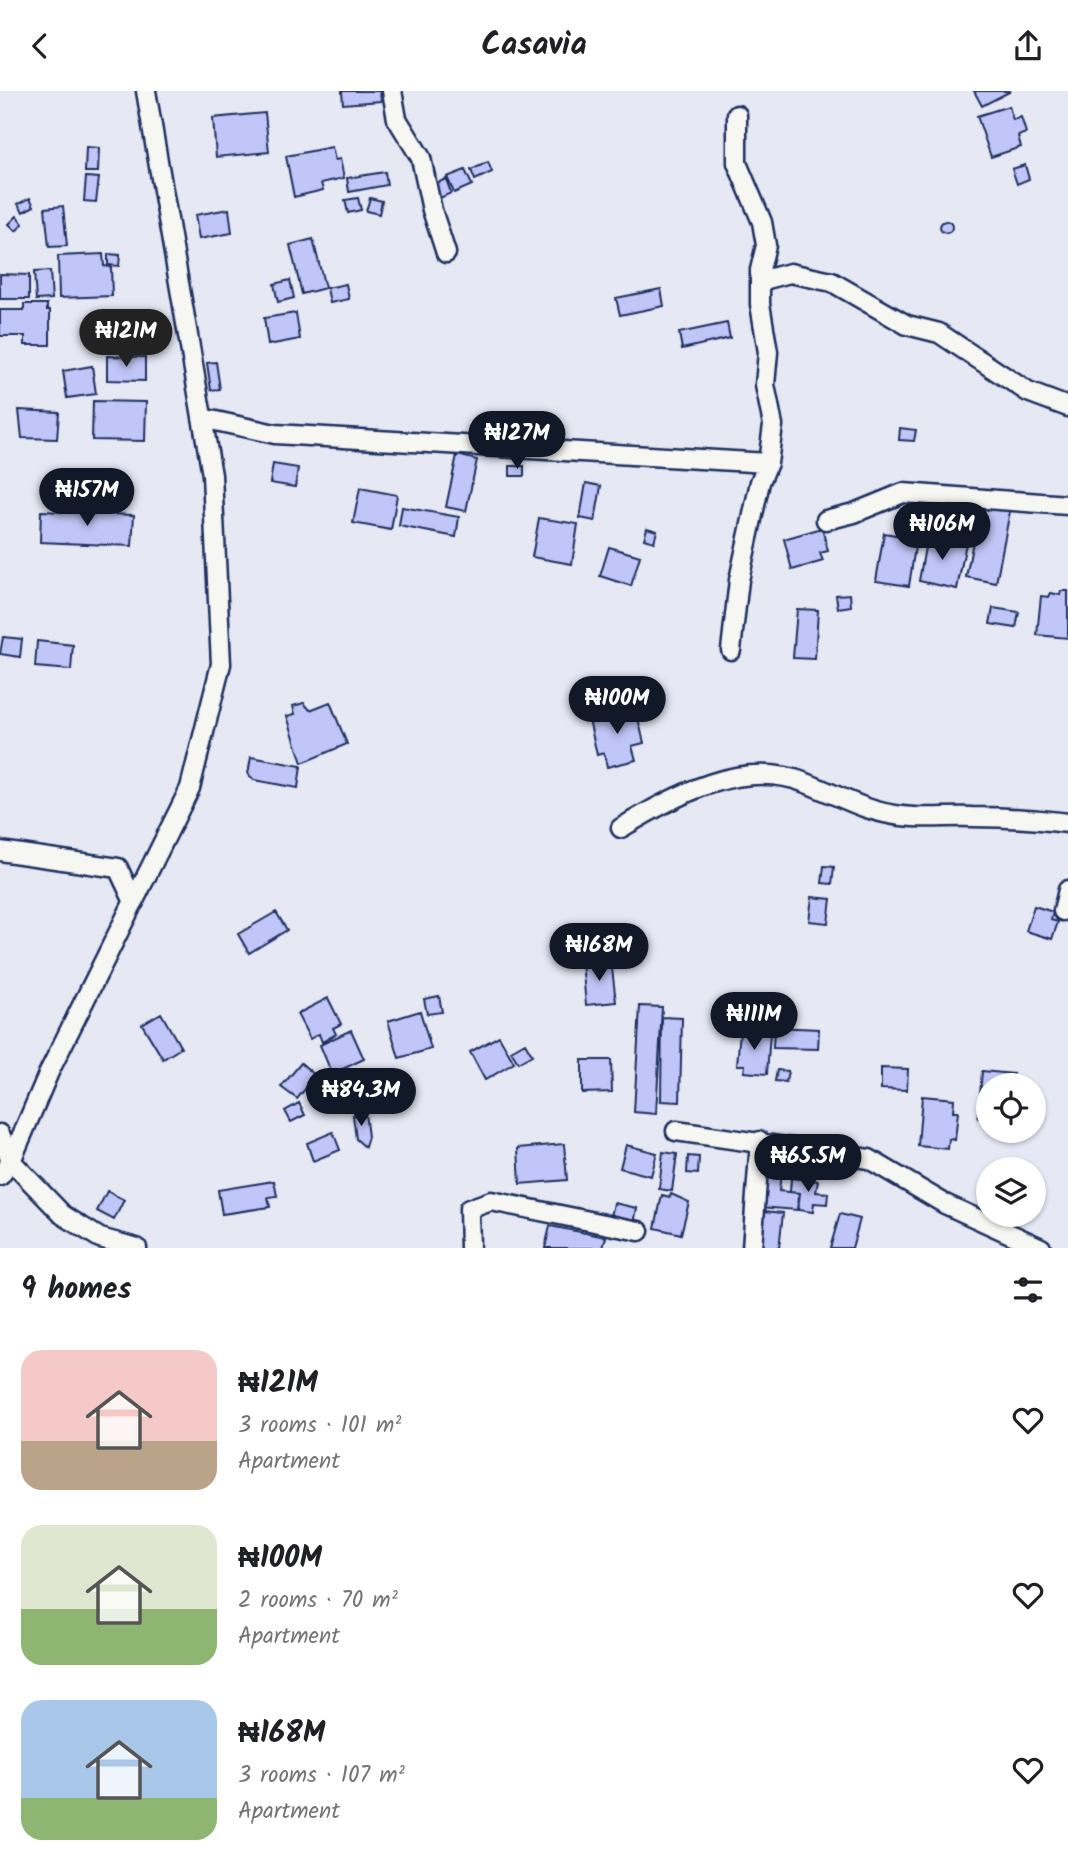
<!DOCTYPE html>
<meta charset="utf-8">
<style>
body{margin:0;font-family:Kalam,sans-serif;background:#f6f6f6;color:#202124;height:100vh;display:flex;flex-direction:column;font-size:26px;white-space:nowrap}
*{box-sizing:border-box;margin:0}
p{font-size:23px;color:#757577}
.icon{flex:none;width:38px;height:38px;fill:none;stroke:currentColor;stroke-width:2;stroke-linecap:round;stroke-linejoin:round}
.map{position:relative;height:1157px;overflow:hidden}
.drawer{display:flex;flex-direction:column;background:#fff;flex:1}
.drawer>*{flex:none}
.tools{position:absolute;left:976px;top:982px;display:grid;gap:14px}
.tools a{display:grid;place-items:center;width:70px;height:70px;border-radius:50%;background:#fff;box-shadow:0 2px 5px #0004;font-size:35px}
.price{position:absolute;translate:-50% -60px;padding:0 16px;border-radius:24px;background:#111827;color:#fff;font-size:23px;line-height:46px;filter:drop-shadow(0 2px 4px #0008)}
.price::after{content:'';position:absolute;left:50%;top:42px;width:21px;height:16px;margin-left:-10px;background:inherit;clip-path:polygon(0 0,100% 0,50% 100%)}
.price.current{background:#222;color:#fff}
ul{padding:0;list-style:none}
li{display:flex;align-items:center;gap:21px;height:175px;padding:0 21px}
li span{display:grid;place-items:center;flex:none;width:196px;height:140px;border-radius:21px;color:#555}
li>.icon{margin-inline-start:auto}
span .icon{width:84px;height:84px;fill:#fffc;stroke-width:1}
li b{font-size:30px}
h2{display:flex;justify-content:space-between;align-items:center;height:84px;padding:0 21px;font-size:30px}
header{display:flex;justify-content:space-between;align-items:center;height:91px;padding:0 21px;background:#fff;font-size:32px;font-weight:700}
.map>svg:first-child{display:block}
.building{fill:#c1c6f8;stroke:#1b2f5e;stroke-width:2}
.lines{fill:none;stroke-linecap:round;stroke-linejoin:round}
.minor-casing{stroke:#1b2f5e;stroke-width:23}
.minor{stroke:#f6f6f2;stroke-width:18}
</style>
<header><svg class="icon" aria-label="back" viewBox="0 0 24 24"><path d="M15 5l-7 7 7 7"/></svg>Casavia<svg class="icon" aria-label="share" viewBox="0 0 24 24"><path d="M12 15V3M7 8l5-5 5 5M5 13v7h14v-7"/></svg></header>
<div class="map">
<svg width="1068" height="1157" viewBox="0 0 1068 1157">
<rect width="100%" height="100%" fill="#e6e8f4"/>
<filter id="ink" filterUnits="userSpaceOnUse"><feTurbulence type="fractalNoise" baseFrequency=".0143" numOctaves="2"/><feDisplacementMap in="SourceGraphic" scale="14" xChannelSelector="R" yChannelSelector="G"/><feConvolveMatrix kernelMatrix="1 2 1 2 8 2 1 2 1" color-interpolation-filters="sRGB"/></filter>
<g filter="url(#ink)">
<path class="building" d="M342,0h38l1,10 -38,3z
M974,0h37l-29,15z
M1009,15l4,14 8,-3 5,16 -8,3 3,11 -30,10 -14,-41z
M265,22l4,39 -53,5 -3,-39z
M86,56l13,1 -1,24h-13z
M332,56l3,13 5,-1 4,19 -23,5 2,7 -29,7 -8,-41z
M488,71l4,10 -17,8 -4,-10z
M1025,74l4,14 -12,5 -5,-15z
M465,79l7,15 -18,8 -7,-16z
M385,81l2,13 -38,7 -2,-14z
M86,86l13,1 -3,24 -12,-1z
M446,88l5,14 -13,6 -6,-14z
M30,107l4,8 -11,6 -5,-8z
M358,107l3,12 -13,3 -3,-13z
M370,107l12,3 -3,13 -13,-3z
M63,115l4,40 -18,1 -4,-39z
M229,118l3,24 -33,6 -4,-24z
M17,125l6,8 -7,7 -7,-7z
M940 136a6 6 0 1 1 12 0a6 6 0 1 1-12 0Z
M313,148l12,49 -23,6 -12,-49z
M103,163l1,12 7,1 1,29 -53,2 -1,-42z
M108,163l12,1 -1,11 -11,-1z
M50,180l2,28 -16,1 -2,-28z
M0,183l29,1v24h-29z
M290,189l4,18 -16,4 -4,-18z
M346,193l3,15 -19,4 -3,-15z
M661,198l3,17 -44,9 -4,-17z
M24,213h23v6h3v35h-25v-9h-25v-26h24z
M296,222l4,26 -32,6 -4,-27z
M727,232l3,15 -48,11 -3,-16z
M107,265l38,1v24l-38,-1z
M216,271l4,27 -9,1 -4,-27z
M92,275l4,28 -29,4 -4,-27z
M93,310l53,1 -1,39 -53,-1z
M19,319l40,2 -2,27 -35,-1z
M900,337l16,2 -2,11 -15,-1z
M457,364l20,5 -11,51 -20,-4z
M273,373l25,4 -3,19 -25,-4z
M510,375h14v10h-14z
M586,392l15,3 -6,35 -15,-3z
M360,397l37,7 -6,35 -38,-7z
M980,415l30,5 -14,72 -30,-6z
M402,416l57,10 -3,20 -57,-11z
M41,420l93,4 -2,31 -92,-4z
M539,427l39,6 -6,40 -40,-7z
M647,437l10,3 -3,11 -10,-3z
M822,437l6,23 -8,2 3,8 -31,9 -8,-31z
M897,440l20,3 -8,52 -33,-5 8,-48 12,2z
M927,445l39,7 -9,46 -38,-8z
M609,456l31,9 -9,30 -31,-10z
M1061,500h7v47l-31,-3 4,-39 8,1 2,-4 9,2z
M850,503l1,12 -13,2 -2,-13z
M993,517l26,4 -3,16 -26,-4z
M797,518l21,1 -3,49 -22,-1z
M3,546l19,2 -2,18 -20,-3z
M37,550l36,4 -2,25 -36,-3z
M330,611l17,42 -45,19 -15,-47 8,-2 -2,-8 11,-3 6,7z
M630,617l3,12 5,-2 6,25 -12,3 4,14 -29,7 -3,-14 -7,2 -8,-36z
M251,666l50,9 -3,22 -44,-8 -6,-6z
M824,775l10,1 -2,17 -10,-1z
M812,806l19,2 -3,24 -19,-2z
M1034,815l19,6 -2,8 7,2 -6,17 -26,-8z
M276,821l11,18 -38,23 -11,-19z
M611,869l5,42 -30,3 -4,-42z
M439,905l3,16 -15,2 -3,-15z
M328,907l13,26 -8,4 3,6 -14,8 -3,-8 -9,5 -13,-25z
M640,915l22,1 -6,107 -22,-2z
M420,920l11,38 -32,9 -11,-37z
M161,922l20,35 -18,11 -21,-35z
M662,926l20,1 -2,84 -19,-1z
M774,936l45,2 -1,20 -45,-1z
M351,939l13,29 -32,15 -12,-29z
M740,940l30,2 -3,41 -23,-2 1,-7h-8z
M499,945l15,27 -29,17 -15,-28z
M525,952l7,12 -14,8 -7,-12z
M582,969h29l1,32 -30,1z
M301,972l15,13 -19,23 -16,-12z
M881,977l27,1 -1,21 -26,-1z
M777,979l11,1 -2,11 -11,-1z
M982,980l31,3 -2,11h-22v34l-11,-1z
M922,1005l32,3 -1,13h5l-3,28 -6,-1 -1,10 -30,-3z
M299,1012l6,12 -14,7 -6,-11z
M365,1022l3,24 -3,10 -9,-8 -3,-24z
M333,1041l7,18 -27,11 -6,-18z
M564,1053l3,36 -47,4 -2,-36z
M626,1054l31,8 -6,23 -31,-8z
M663,1061l14,2 -5,37 -13,-2z
M688,1065l11,1 -1,17 -11,-1z
M763,1080l18,2 -2,18 20,2 -2,17 -37,-3z
M791,1087l27,3 -2,11 12,1 -1,11 -13,-1 -1,9 -15,-2 2,-17 -10,-1z
M274,1090l3,15 -9,1 2,10 -48,7 -4,-24z
M107,1100l17,9 -10,20 -17,-9z
M671,1103l18,8 -8,32 -26,-6 7,-33 8,2z
M614,1112l23,5 -3,15 -23,-6z
M764,1120l19,2 -4,35h-18z
M840,1123l20,5 -8,29h-22z
M550,1135l56,11 -3,11h-58z"/>
<g class="lines">
<g class="minor-casing">
<path id="minor" d="M392,0l5,28 24,39 11,52 14,43
M760,190l30,-8 42,9 75,43 32,8 89,59 40,15
M202,327l73,16 493,29
M826,429l28,-7 49,-20 165,12
M731,559l8,-70 21,-98 8,-19 5,-38 -8,-40 3,-33 -8,-48v-34l6,-25 -4,-23 -25,-59v-48
M621,737c55,-33 121,-70 185,-45 34,13 59,29 96,33 23,3 47,0 70,1 32,0 64,2 96,6
M0,760l118,17 16,34
M1063,820l5,-21
M676,1040l193,28 76,45 96,44
M0,1043l11,27 52,54 37,23 37,10
M0,1085l11,-15 38,-89 141,-284 31,-124 -9,-189 -66,-384
M470,1157l-1,-39 22,-8 148,30
M752,1157l8,-107"/>
</g>
<use href="#minor" class="minor"/>
</g>
</g>
</svg>
<div class="tools">
<a><svg class="icon" aria-label="locate" viewBox="0 0 24 24"><circle cx="12" cy="12" r="6"/><path d="M12 2v4M12 18v4M2 12h4M18 12h4"/></svg></a>
<a><svg class="icon" aria-label="layers" viewBox="0 0 24 24"><path d="M12 4l9 5-9 5-9-5zM3 14l9 5 9-5"/></svg></a>
</div>
<b class="price current" style="left:126px;top:278px">₦121M</b>
<b class="price" style="left:517px;top:380px">₦127M</b>
<b class="price" style="left:87px;top:437px">₦157M</b>
<b class="price" style="left:942px;top:471px">₦106M</b>
<b class="price" style="left:617px;top:645px">₦100M</b>
<b class="price" style="left:599px;top:892px">₦168M</b>
<b class="price" style="left:754px;top:961px">₦111M</b>
<b class="price" style="left:361px;top:1037px">₦84.3M</b>
<b class="price" style="left:808px;top:1103px">₦65.5M</b>
</div>
<section class="drawer">
<h2>9 homes<svg class="icon" aria-label="filters" viewBox="0 0 24 24"><path d="M4 7h16M4 17h16"/><circle cx="9" cy="7" r="2"/><circle cx="15" cy="17" r="2"/></svg></h2>
<ul>
<li><span style="background:linear-gradient(#f6c9c9 65%,#b9a48a 0)"><svg class="icon" aria-label="home" viewBox="0 0 24 24"><path d="M3 11l9-7 9 7M6 9v11h12V9"/></svg></span><div><b>₦121M</b><p>3 rooms · 101 m²</p><p>Apartment</p></div><svg class="icon" aria-label="heart" viewBox="0 0 24 24"><path d="M12 20l-8-8c-3-5 5-10 8-4 3-6 11-1 8 4z"/></svg></li>
<li><span style="background:linear-gradient(#dfe7d0 60%,#8fb573 0)"><svg class="icon" aria-label="home" viewBox="0 0 24 24"><path d="M3 11l9-7 9 7M6 9v11h12V9"/></svg></span><div><b>₦100M</b><p>2 rooms · 70 m²</p><p>Apartment</p></div><svg class="icon" aria-label="heart" viewBox="0 0 24 24"><path d="M12 20l-8-8c-3-5 5-10 8-4 3-6 11-1 8 4z"/></svg></li>
<li><span style="background:linear-gradient(#a9c7e8 70%,#8fb573 0)"><svg class="icon" aria-label="home" viewBox="0 0 24 24"><path d="M3 11l9-7 9 7M6 9v11h12V9"/></svg></span><div><b>₦168M</b><p>3 rooms · 107 m²</p><p>Apartment</p></div><svg class="icon" aria-label="heart" viewBox="0 0 24 24"><path d="M12 20l-8-8c-3-5 5-10 8-4 3-6 11-1 8 4z"/></svg></li>
</ul>
</section>
